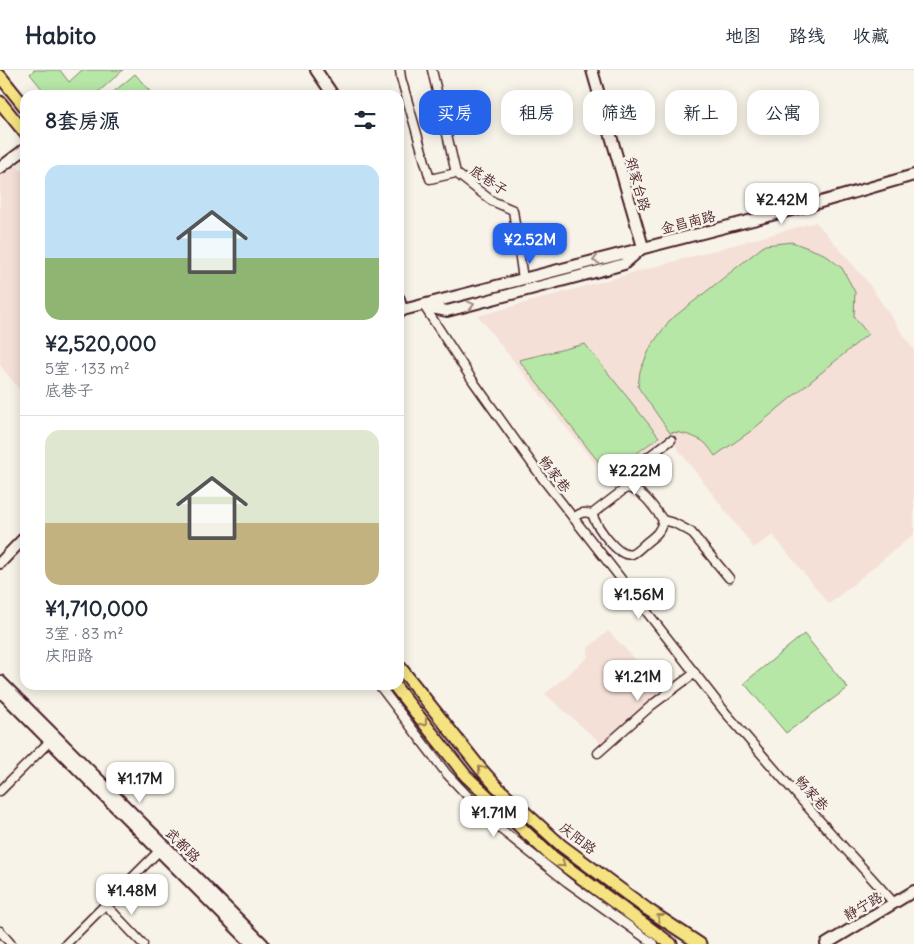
<!DOCTYPE html>
<html lang="zh">
<meta charset="utf-8">
<style>
body{margin:0;font-family:Delius,"LXGW WenKai TC",sans-serif;background:#f2f2f3;color:#1f2937;height:100vh;display:flex;flex-direction:column;font-size:19px;white-space:nowrap}
*{box-sizing:border-box;margin:0}
p{font-size:16px;color:#747a83}
.icon{flex:none;width:28px;height:28px;fill:none;stroke:currentColor;stroke-width:2;stroke-linecap:round;stroke-linejoin:round}
.map{position:relative;flex:1;overflow:hidden}
.panel{position:absolute;left:20px;top:20px;width:384px;height:600px;display:flex;flex-direction:column;background:#fff;border-radius:15px;box-shadow:0 2px 12px #0003}
.panel>*{flex:none}
.hud{position:absolute;left:419px;top:20px;width:420px;height:45px;display:flex;gap:10px}
.price{position:absolute;translate:-50% -42px;padding:0 11px;border-radius:10px;background:#fff;color:#222;font-size:16px;line-height:32px;filter:drop-shadow(0 1px 2px #0008)}
.price::after{content:'';position:absolute;left:50%;top:30px;width:15px;height:11px;margin-left:-8px;background:inherit;clip-path:polygon(0 0,100% 0,50% 100%)}
.price.active{background:#2563eb;color:#fff}
ul{padding:0;list-style:none}
li{display:grid;align-content:center;gap:10px;height:265px;padding:0 25px}
li+li{border-top:1px solid #e0e1e3}
li span{display:grid;place-items:center;height:155px;border-radius:15px;color:#555}
li>.icon{margin-inline-start:auto}
span .icon{width:90px;height:90px;fill:#fffc;stroke-width:1}
li b{font-size:21px}
h2{display:flex;justify-content:space-between;align-items:center;height:60px;padding:0 25px;font-size:21px}
.pill{padding:0 18px;border-radius:15px;background:#fff;box-shadow:0 2px 12px #0003;font-size:18px;line-height:45px}
.pill.active{background:#2563eb;color:#fff}
header{display:flex;align-items:center;gap:30px;box-sizing:border-box;height:70px;padding:0 25px;background:#fff;border-bottom:1px solid #e0e1e3}
header strong{font-size:24px}
nav{display:flex;gap:28px;margin-inline-start:auto;font-size:18px}
.map>svg:first-child{display:block}
.built{fill:#f5e0d8}
.green{fill:#b6e7a7;stroke:#808369}
.lines{fill:none;stroke-linecap:round;stroke-linejoin:round}
.street-casing{stroke:#4a1f2b;stroke-width:11}
.secondary-casing{stroke:#4a1f2b;stroke-width:14}
.primary-casing{stroke:#4a1f2b;stroke-width:15}
.street{stroke:#f7f3e8;stroke-width:8}
.secondary{stroke:#f7f3e8;stroke-width:10}
.primary{stroke:#f5e382;stroke-width:11}
.oneway{stroke:#a0898a}
.oneway2{stroke:#a08156}
.labels{text-anchor:middle;dominant-baseline:central;stroke-width:5;stroke-linejoin:round;paint-order:stroke}
.street-label{font-size:14px;fill:#4a1f2b;stroke:#f7f3e8}
</style>
<header>
<strong>Habito</strong>
<nav><a>地图</a><a>路线</a><a>收藏</a></nav>
</header>
<div class="map">
<svg width="914" height="874" viewBox="0 0 914 874">
<rect width="100%" height="100%" fill="#f7f3e8"/>
<filter id="ink" filterUnits="userSpaceOnUse"><feTurbulence type="fractalNoise" baseFrequency=".02" numOctaves="2"/><feDisplacementMap in="SourceGraphic" scale="10" xChannelSelector="R" yChannelSelector="G"/><feConvolveMatrix kernelMatrix="1 2 1 2 8 2 1 2 1" color-interpolation-filters="sRGB"/></filter>
<g filter="url(#ink)">
<path class="built" d="M13,91l12,14v222l-25,-32v-193z
M816,152l50,58 48,70v184l-85,70 -56,-69 -19,13 -87,-113 -60,44 -129,-163z
M608,561l57,59 -62,55 -58,-51 43,-37v-9z"/>
<path class="green" d="M34,0h26l9,12 13,-12h41l-28,25h-48l-17,-21z
M135,4l18,21h-43z
M792,172l32,12 18,14 13,24 -1,25 14,17 -117,97 -36,25c-3,-4 -6,-9 -10,-13 -5,-5 -28,-13 -35,-10l-32,-46 2,-16 11,-25 18,-25 96,-76z
M585,274l74,93 -51,37 -89,-114z
M804,564l44,54 -62,45 -42,-50z"/>
<g class="lines">
<g class="street-casing">
<path id="street" d="M400,0l1,8 29,101 26,-6
M432,0l24,103 36,28 21,9 10,69
M424,236l49,75 70,98 182,233 78,90 91,101
M592,444c4,11 26,45 40,40 5,-2 11,-9 15,-12 9,-7 14,-11 16,-22 -10,-13 -19,-30 -37,-32
M573,448c7,-5 10,-7 19,-4l34,-26 10,-22 35,-26
M663,450l11,3 17,9 38,46
M379,615l67,88 47,50 74,59 87,62
M598,683l54,-48 43,-32
M0,721l50,-50
M105,834l38,40
M0,861l11,13
M66,874l96,-96"/>
</g>
<g class="secondary-casing">
<path id="secondary" d="M316,0l17,25
M592,0l51,177
M0,98l25,-19
M399,229l3,12
M427,237l20,4 163,-43 14,-4 16,-14
M399,241l408,-105 107,-31
M0,493l25,-26
M0,611l263,263
M0,621l252,253
M826,874l88,-53"/>
</g>
<g class="primary-casing">
<path id="primary" d="M0,6l25,31
M0,32l25,31
M399,596l81,102 17,19 65,59 85,63 53,35
M394,615l72,91 84,79 121,89"/>
</g>
<use href="#street" class="street"/>
<use href="#secondary" class="secondary"/>
<use href="#primary" class="primary"/>
</g>
<defs><path id="oneway-chevron" d="M-2-3.5L2.5 0L-2 3.5" fill="none" stroke-width="1.6" stroke-linecap="round" stroke-linejoin="round" transform="scale(1.25)"/></defs>
<g class="oneway">
<use href="#oneway-chevron" transform="translate(596 190) rotate(165)"/>
<use href="#oneway-chevron" transform="translate(471 235) rotate(-15)"/>
</g>
<g class="oneway2">
<use href="#oneway-chevron" transform="translate(424 653) rotate(52)"/>
<use href="#oneway-chevron" transform="translate(481 699) rotate(-130)"/>
<use href="#oneway-chevron" transform="translate(562 794) rotate(37)"/>
<use href="#oneway-chevron" transform="translate(660 847) rotate(-146)"/>
</g>
</g>
<g class="labels">
<g class="street-label">
<text transform="translate(489 110) rotate(34)">底巷子</text>
<text transform="translate(638 114) rotate(74)">郑家台路</text>
<text transform="translate(688 152) rotate(-14)">金昌南路</text>
<text transform="translate(555 404) rotate(53)">畅家巷</text>
<text transform="translate(812 723) rotate(48)">畅家巷</text>
<text transform="translate(578 768) rotate(38)">庆阳路</text>
<text transform="translate(183 775) rotate(45)">武都路</text>
<text transform="translate(863 836) rotate(-30)">静宁路</text>
</g>
</g>
</svg>
<b class="price" style="left:782px;top:155px">¥2.42M</b>
<b class="price active" style="left:530px;top:195px">¥2.52M</b>
<b class="price" style="left:635px;top:426px">¥2.22M</b>
<b class="price" style="left:639px;top:550px">¥1.56M</b>
<b class="price" style="left:638px;top:632px">¥1.21M</b>
<b class="price" style="left:140px;top:734px">¥1.17M</b>
<b class="price" style="left:494px;top:768px">¥1.71M</b>
<b class="price" style="left:132px;top:846px">¥1.48M</b>
<div class="hud">
<a class="pill active">买房</a>
<a class="pill">租房</a>
<a class="pill">筛选</a>
<a class="pill">新上</a>
<a class="pill">公寓</a>
</div>
<section class="panel">
<h2>8套房源<svg class="icon" aria-label="filters" viewBox="0 0 24 24"><path d="M4 7h16M4 17h16"/><circle cx="9" cy="7" r="2"/><circle cx="15" cy="17" r="2"/></svg></h2>
<ul>
<li><span style="background:linear-gradient(#bfe0f5 60%,#8fb573 0)"><svg class="icon" aria-label="home" viewBox="0 0 24 24"><path d="M3 11l9-7 9 7M6 9v11h12V9"/></svg></span><div><b>¥2,520,000</b><p>5室 · 133 m²</p><p>底巷子</p></div></li>
<li><span style="background:linear-gradient(#dfe7d0 60%,#c2b280 0)"><svg class="icon" aria-label="home" viewBox="0 0 24 24"><path d="M3 11l9-7 9 7M6 9v11h12V9"/></svg></span><div><b>¥1,710,000</b><p>3室 · 83 m²</p><p>庆阳路</p></div></li>
</ul>
</section>
</div>
